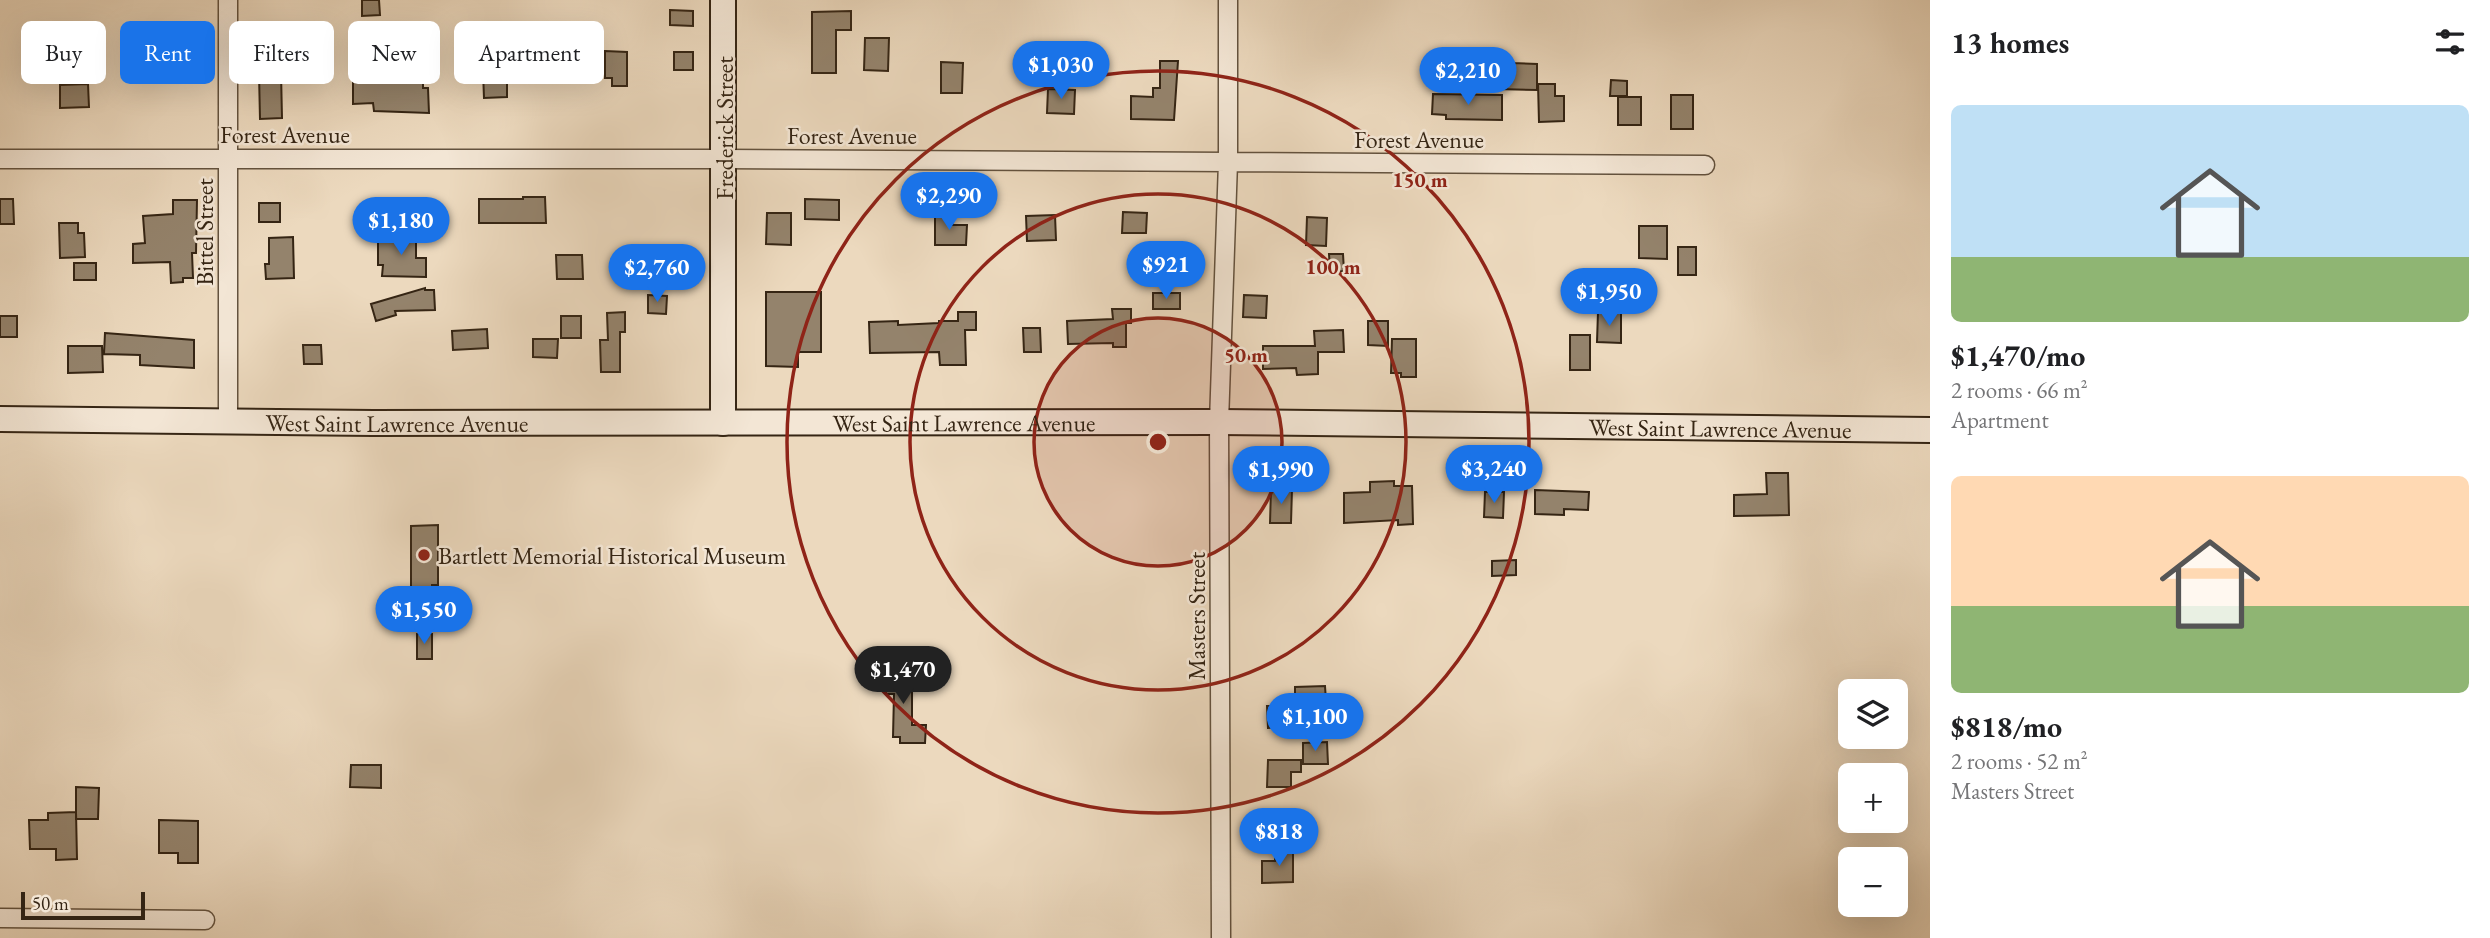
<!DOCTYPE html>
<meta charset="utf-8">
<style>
body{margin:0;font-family:"EB Garamond",serif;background:#f2f2f2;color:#202124;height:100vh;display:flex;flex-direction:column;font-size:26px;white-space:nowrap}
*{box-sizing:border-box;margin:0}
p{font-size:23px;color:#757577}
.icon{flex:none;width:38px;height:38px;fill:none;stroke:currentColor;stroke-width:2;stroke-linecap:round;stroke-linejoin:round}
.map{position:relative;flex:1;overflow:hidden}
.details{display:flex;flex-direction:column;background:#fff;width:560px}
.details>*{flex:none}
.banner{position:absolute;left:21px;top:21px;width:665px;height:63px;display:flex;gap:14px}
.fabs{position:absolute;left:1838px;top:679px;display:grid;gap:14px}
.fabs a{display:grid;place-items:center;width:70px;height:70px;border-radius:10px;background:#fff;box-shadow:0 7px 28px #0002;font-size:35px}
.scale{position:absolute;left:21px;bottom:18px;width:124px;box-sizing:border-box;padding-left:7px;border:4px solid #352514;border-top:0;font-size:19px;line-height:24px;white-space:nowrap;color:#352514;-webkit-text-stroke:5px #f3e6d5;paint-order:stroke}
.price{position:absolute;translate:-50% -60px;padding:0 16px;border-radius:24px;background:#1a73e8;color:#fff;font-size:23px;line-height:46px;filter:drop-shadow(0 2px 4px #0008)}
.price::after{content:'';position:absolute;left:50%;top:42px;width:21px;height:16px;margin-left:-10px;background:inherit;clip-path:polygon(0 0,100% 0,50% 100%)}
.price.current{background:#222;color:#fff}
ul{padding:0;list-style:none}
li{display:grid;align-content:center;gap:14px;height:371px;padding:0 21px}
li span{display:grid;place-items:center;height:217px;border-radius:10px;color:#555}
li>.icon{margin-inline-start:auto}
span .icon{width:126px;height:126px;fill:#fffc;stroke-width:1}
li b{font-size:30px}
h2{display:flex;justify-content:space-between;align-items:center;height:84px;padding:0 21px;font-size:30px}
.chip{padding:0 24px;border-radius:10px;background:#fff;box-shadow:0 7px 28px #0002;font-size:24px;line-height:63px}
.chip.current{background:#1a73e8;color:#fff}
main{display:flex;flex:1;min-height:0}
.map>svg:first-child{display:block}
.building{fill:#94836c;stroke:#352514;stroke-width:2}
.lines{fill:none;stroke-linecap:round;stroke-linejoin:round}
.street-casing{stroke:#63523e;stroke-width:21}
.secondary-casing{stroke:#352514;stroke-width:28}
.street{stroke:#f3e6d5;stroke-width:18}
.secondary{stroke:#f3e6d5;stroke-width:24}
.ring{fill:none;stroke:#8f2418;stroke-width:3.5}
.poi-dot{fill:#8f2418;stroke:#f3e6d5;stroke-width:2.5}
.labels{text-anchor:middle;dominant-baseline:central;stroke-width:5;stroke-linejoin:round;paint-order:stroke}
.street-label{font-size:24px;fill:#352514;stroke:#f3e6d5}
.poi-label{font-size:24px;fill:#352514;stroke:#f3e6d5;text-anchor:start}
.centre{fill:#8f2418;stroke:#f3e6d5;stroke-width:3.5}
.ring-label{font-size:21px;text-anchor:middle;font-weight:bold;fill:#8f2418;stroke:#f3e6d5;stroke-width:5;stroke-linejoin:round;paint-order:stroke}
</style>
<main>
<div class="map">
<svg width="1930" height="938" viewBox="0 0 1930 938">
<rect width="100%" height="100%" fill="#ecd9be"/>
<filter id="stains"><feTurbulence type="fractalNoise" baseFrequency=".00286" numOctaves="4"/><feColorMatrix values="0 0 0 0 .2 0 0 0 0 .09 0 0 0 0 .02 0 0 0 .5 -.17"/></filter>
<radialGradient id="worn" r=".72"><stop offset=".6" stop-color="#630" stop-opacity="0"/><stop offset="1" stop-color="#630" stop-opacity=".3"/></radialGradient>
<path class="building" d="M362,0h17l1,15 -18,1z
M670,10l23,1v15l-23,-1z
M851,11v19h-15v43h-24v-61z
M865,38h24l-1,33 -24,-1z
M595,39v13h-23v-12z
M605,51l22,1v34h-15v-8h-7z
M674,52h19v18h-19z
M464,59h17v19l-16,1z
M1498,59h13v4l26,1v26l-40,-1z
M1160,61h18l-4,59 -43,-1v-23l22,1v-9h7z
M941,62l22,1 -1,30h-21z
M507,70v27l-23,1 -1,-27z
M369,71h23v6h31v11h5l1,25 -55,-2 -1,-8 -20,1v-25h16z
M281,72l1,46 -22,1 -1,-46z
M1611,80l16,1v15h-17z
M88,84l1,23 -29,1v-23z
M1538,84h17v12h9v25l-25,1z
M1048,89l27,1 -1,24 -27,-1z
M1433,94l69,1v25l-56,-1v-4l-14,-1z
M1671,95h22v34h-22z
M1618,97h23v28h-23z
M523,197h22l1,26h-67v-24h44z
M0,199h13l1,25h-14z
M805,199l34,1v20l-34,-1z
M173,200h24l-1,53h-4l1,25h-10v4l-12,1 -1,-21 -37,1v-19l12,-1 -2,-27 30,-2z
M259,203h21v19h-21z
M1123,212l24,1 -1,20h-24z
M767,213h24v32l-25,-1z
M935,215h18l-1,10h15l-1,20h-31z
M1055,215l1,25 -29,1 -1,-25z
M1307,217l20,1 -1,28 -20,-1z
M59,223h19v10h6l1,24 -25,1z
M1639,226h28v33l-28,-1z
M396,232l20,1v25h10v19l-44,-1 1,-11h-5v-23h18z
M293,237l1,41 -28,1 -1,-15h4v-26z
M1678,247h18v28h-18z
M1329,254h14l1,17 -14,1z
M556,255h26l1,24h-26z
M629,256l19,1 -1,23h-19z
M74,263h22v17h-22z
M425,288v2h9l1,20 -40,1 1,4 -20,6 -5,-17z
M766,292h55v60h-23v15l-32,-1z
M1153,293h27v16h-27z
M648,295l19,1 -1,18 -18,-1z
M1244,295l23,1 -1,22 -23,-1z
M1112,309h19v14h-5v24h-13v-4l-45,1 -1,-23 46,-2z
M625,312v20h-5v40h-19l-1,-32h8l-1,-27z
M958,312h18v18h-11l1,35h-26l-1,-13 -69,1 -1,-31 29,-1v4l41,-2v-2h19z
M1598,312l23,1v30l-24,-1z
M0,316h17v21h-17z
M561,316h20v22h-20z
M1368,321h20v25l-20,-1z
M1023,328h17l1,24h-17z
M487,329l1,19 -35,2 -1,-19z
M1343,330l1,22h-26v22l-21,1 -1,-7 -33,1v-23h52l-1,-15z
M105,333l89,7v28l-54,-3v-10l-36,-1z
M1570,335h20v35h-20z
M533,339h25l-1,19 -24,-1z
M1392,339h24v38h-15v-4h-10z
M303,345h18l1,19h-18z
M68,346h34l1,26 -35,1z
M1766,473h22l1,42 -55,1v-21l33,-1z
M1394,481v5h18l1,38 -15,1v-5l-54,3v-30l26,-1v-10z
M1271,489h21l-1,34h-21z
M1535,490l54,2 -1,18 -24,-1v6l-29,-1z
M1485,492h19l-1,26 -19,-1z
M438,525v60h-6v22h-15v-20h-6v-61z
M1516,560v15l-24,1v-15z
M417,634h15v25h-15z
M886,667l23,1v9h3v48h14l-1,18h-25v-6h-7l1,-43h-8z
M1325,686l1,15 -31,1v-15z
M1267,706h21l1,21 -21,1z
M1327,742l1,22h-25v-21z
M1268,760h33v12h-10v15h-24z
M351,765h30v23l-31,-1z
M76,787l23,1 -1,31h-22z
M76,812l1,47 -21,1v-11h-26l-1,-29h19v-7z
M159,820l39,1v42h-20v-10h-19z
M1275,849h18v33l-31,1v-22h13z"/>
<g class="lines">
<g class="street-casing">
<path id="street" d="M0,159h724l981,6
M228,421v-421
M0,918l205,2
M1221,938l-2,-516 9,-260v-162"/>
</g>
<g class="secondary-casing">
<g id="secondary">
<path d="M723,0v423"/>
<path id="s1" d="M0,419l373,4 846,-1 711,8"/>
</g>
</g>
<use href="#street" class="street"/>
<use href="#secondary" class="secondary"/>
</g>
<circle cx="1158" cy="442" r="124" fill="#8f2418" fill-opacity=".12"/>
<g class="ring">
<circle cx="1158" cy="442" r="124"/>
<circle cx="1158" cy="442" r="248"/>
<circle cx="1158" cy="442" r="371"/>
</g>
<circle class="poi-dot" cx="424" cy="555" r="7"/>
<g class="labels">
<g class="street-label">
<text transform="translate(724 128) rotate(-90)">Frederick Street</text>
<text x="285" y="134">Forest Avenue</text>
<text x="852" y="135">Forest Avenue</text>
<text x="1419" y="139">Forest Avenue</text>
<text transform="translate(204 232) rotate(-90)">Bittel Street</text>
<text stroke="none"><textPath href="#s1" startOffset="397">West Saint Lawrence Avenue</textPath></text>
<text stroke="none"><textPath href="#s1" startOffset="964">West Saint Lawrence Avenue</textPath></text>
<text stroke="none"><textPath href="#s1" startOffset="1720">West Saint Lawrence Avenue</textPath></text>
<text transform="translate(1196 616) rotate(-90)">Masters Street</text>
</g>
<g class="poi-label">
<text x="438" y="555">Bartlett Memorial Historical Museum</text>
</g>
</g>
<circle cx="1158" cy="442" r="10" class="centre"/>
<g class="ring-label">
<text x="1420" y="187">150 m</text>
<text x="1333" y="274">100 m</text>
<text x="1246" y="362">50 m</text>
</g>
<rect width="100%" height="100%" filter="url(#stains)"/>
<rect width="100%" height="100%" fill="url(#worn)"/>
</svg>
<div class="fabs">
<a><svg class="icon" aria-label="layers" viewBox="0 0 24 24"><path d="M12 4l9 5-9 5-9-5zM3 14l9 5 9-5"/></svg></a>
<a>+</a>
<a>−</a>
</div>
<div class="scale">50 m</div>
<b class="price" style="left:1061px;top:101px">$1,030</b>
<b class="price" style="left:1468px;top:107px">$2,210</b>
<b class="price" style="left:949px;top:232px">$2,290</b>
<b class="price" style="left:401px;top:257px">$1,180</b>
<b class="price" style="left:1166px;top:301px">$921</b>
<b class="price" style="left:657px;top:304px">$2,760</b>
<b class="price" style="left:1609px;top:328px">$1,950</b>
<b class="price" style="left:1494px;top:505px">$3,240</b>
<b class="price" style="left:1281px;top:506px">$1,990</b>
<b class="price" style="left:424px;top:646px">$1,550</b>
<b class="price current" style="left:903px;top:706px">$1,470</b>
<b class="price" style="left:1315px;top:753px">$1,100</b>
<b class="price" style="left:1279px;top:868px">$818</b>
<div class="banner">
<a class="chip">Buy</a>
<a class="chip current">Rent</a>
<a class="chip">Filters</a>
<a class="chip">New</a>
<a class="chip">Apartment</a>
</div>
</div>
<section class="details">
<h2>13 homes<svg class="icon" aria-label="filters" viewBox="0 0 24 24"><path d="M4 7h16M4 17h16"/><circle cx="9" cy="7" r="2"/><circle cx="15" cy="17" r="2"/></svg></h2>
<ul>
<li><span style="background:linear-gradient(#bfe0f5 70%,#8fb573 0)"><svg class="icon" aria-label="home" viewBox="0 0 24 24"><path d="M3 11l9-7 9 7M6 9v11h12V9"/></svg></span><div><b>$1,470/mo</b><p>2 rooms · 66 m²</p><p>Apartment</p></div></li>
<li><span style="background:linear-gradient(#ffd9b3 60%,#8fb573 0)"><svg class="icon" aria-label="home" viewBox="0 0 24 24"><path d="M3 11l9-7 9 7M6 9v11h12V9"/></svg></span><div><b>$818/mo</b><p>2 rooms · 52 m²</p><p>Masters Street</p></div></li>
</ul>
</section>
</main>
